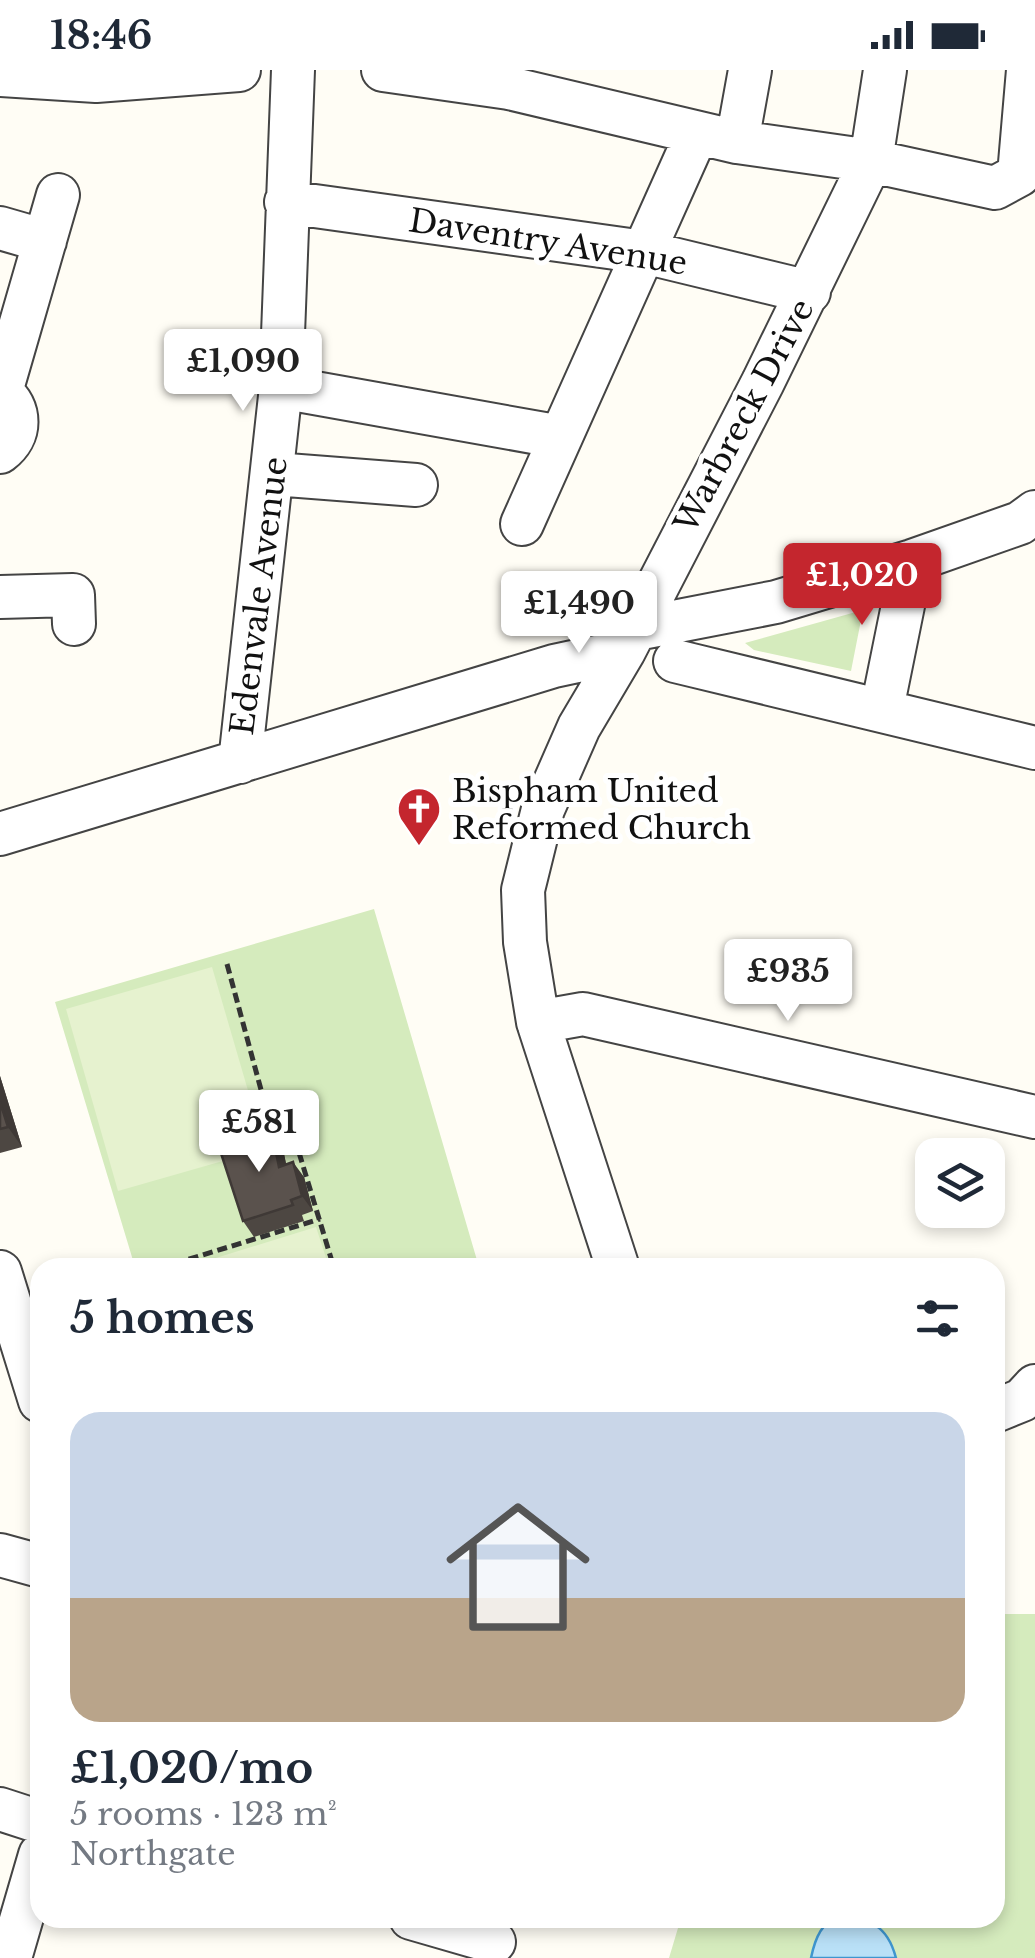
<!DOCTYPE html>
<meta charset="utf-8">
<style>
body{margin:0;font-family:"Libre Baskerville",serif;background:#f2f2f3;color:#1f2937;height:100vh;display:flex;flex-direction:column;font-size:38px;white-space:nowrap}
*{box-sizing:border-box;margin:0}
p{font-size:32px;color:#747a83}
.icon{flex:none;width:55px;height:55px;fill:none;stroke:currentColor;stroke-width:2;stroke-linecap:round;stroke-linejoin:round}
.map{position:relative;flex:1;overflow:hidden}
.side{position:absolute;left:30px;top:1188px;width:975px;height:670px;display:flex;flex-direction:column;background:#fff;border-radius:30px;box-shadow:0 5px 15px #0003}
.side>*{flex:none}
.controls{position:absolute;left:915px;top:1068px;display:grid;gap:20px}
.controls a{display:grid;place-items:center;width:90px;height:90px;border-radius:20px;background:#fff;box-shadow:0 5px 15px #0003;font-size:50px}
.price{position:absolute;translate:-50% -85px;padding:0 22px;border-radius:10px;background:#fff;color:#222;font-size:32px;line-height:65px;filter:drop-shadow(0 2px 5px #0008)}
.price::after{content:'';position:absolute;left:50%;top:60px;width:30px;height:22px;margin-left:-15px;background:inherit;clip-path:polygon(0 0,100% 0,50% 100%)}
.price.active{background:#c4262e;color:#fff}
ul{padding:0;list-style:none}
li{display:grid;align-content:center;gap:20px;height:530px;padding:0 40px}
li+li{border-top:2px solid #e0e1e3}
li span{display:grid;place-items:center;height:310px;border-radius:30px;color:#555}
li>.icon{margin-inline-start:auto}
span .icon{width:180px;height:180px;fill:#fffc;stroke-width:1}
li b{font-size:42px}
h2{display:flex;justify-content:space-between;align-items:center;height:120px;padding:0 40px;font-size:42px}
.status{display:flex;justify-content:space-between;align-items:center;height:70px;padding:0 50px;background:#fff;direction:ltr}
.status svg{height:28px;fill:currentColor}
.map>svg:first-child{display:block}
.green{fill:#d5ebbd}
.pitch{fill:#e6f2cf}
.water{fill:#b9e0f7;stroke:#3f96cf;stroke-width:2.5}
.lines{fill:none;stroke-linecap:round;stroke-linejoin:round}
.minor-casing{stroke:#444;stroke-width:46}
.path{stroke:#333;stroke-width:5;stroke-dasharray:10 5;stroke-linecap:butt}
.minor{stroke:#fff;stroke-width:42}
.wall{fill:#4d4742}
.shaded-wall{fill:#3f3936}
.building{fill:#5a524d;stroke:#3f3936;stroke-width:2.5}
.labels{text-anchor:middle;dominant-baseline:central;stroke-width:10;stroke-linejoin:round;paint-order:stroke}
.street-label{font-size:32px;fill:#111;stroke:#fff}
.poi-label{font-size:32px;fill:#111;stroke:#fff;text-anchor:start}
</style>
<div class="status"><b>18:46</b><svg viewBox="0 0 49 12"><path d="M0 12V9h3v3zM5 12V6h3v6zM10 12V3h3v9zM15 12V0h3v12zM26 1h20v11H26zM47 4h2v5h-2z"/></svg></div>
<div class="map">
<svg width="1035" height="1888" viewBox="0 0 1035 1888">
<rect width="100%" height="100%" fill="#fffdf5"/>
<path class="green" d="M863,540l-12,61 -97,-21 -9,-7z
M374,839l105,358h-344l-80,-265z
M995,1544h40v344h-366l12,-40h314z"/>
<path class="pitch" d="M212,897l53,182 -147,42 -52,-182z
M316,1157l13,40h-142z"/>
<path class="water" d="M836,1848c33,0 51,6 60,40h-85c3,-15 9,-35 25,-40z"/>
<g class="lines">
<g class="minor-casing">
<path id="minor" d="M383,0l126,18 228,54 134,19 124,27 24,-13 9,-105
M0,5l96,6 143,-11
M737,72l13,-72
M286,132l358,50 165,40
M0,158l45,13
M281,317l280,50
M0,321c22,18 22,44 0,61
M1,322l57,-197
M274,404l142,11
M522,454l175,-391
M0,527l73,-2 1,29
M632,560l144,-28 136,-41 108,-38 15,-11
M675,591l360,87
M882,639l30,-148
M240,692l41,-375 12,-317
M0,764l554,-168 70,-15
M538,952l45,-8 452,103
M618,1198l-80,-246 -13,-80 -2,-52 20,-81 36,-82 45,-76 139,-269 108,-221 14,-91
M0,1202l40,129
M995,1341l27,-11 13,-14
M0,1485l40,11
M0,1739l40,13
M411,1848l83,24
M10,1888l30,-103"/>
</g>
<path class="path" d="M227,894l46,170 24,12 37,122
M160,1198l160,-49"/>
<use href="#minor" class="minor"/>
</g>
<path class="wall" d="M0,1006l22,71 -22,6z
M282,1074l4,20 18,13 9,34 -11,4 2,6 -50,16 -11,-16z"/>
<path class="shaded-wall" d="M0,1006l22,71 -14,-20 -8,-25z
M271,1058l11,16 8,39 -11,-16z
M293,1092l11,15 9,34 -11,-15z"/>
<path class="building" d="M0,1032l8,25 -8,2z
M271,1058l8,39 14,-5 9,34 -11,4 2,5 -50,16 -25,-77z"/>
<defs>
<g id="church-pin" transform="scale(2.25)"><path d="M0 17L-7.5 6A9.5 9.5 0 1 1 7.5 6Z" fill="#c4262e" stroke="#fff"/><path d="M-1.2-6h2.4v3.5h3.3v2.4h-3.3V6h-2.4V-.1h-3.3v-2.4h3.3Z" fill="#fff"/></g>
</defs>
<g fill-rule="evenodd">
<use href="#church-pin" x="419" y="739"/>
</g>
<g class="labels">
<g class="street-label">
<text transform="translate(548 172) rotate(9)">Daventry Avenue</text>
<text transform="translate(744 346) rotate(-62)">Warbreck Drive</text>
<text transform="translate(259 526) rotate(-83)">Edenvale Avenue</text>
</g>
<g class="poi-label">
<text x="452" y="721">Bispham United<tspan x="452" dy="37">Reformed Church</tspan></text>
</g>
</g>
</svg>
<div class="controls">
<a><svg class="icon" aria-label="layers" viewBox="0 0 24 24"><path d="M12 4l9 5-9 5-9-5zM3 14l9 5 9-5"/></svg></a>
</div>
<b class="price" style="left:243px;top:344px">£1,090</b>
<b class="price active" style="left:862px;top:558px">£1,020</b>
<b class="price" style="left:579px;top:586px">£1,490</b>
<b class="price" style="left:788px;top:954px">£935</b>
<b class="price" style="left:259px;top:1105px">£581</b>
<section class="side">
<h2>5 homes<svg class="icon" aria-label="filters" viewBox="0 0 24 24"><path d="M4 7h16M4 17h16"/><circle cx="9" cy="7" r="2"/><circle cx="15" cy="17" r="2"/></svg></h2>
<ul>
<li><span style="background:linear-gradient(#c9d6e8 60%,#b9a48a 0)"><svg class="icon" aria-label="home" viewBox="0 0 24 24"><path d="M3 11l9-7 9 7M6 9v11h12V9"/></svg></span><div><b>£1,020/mo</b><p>5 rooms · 123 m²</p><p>Northgate</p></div></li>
</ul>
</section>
</div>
